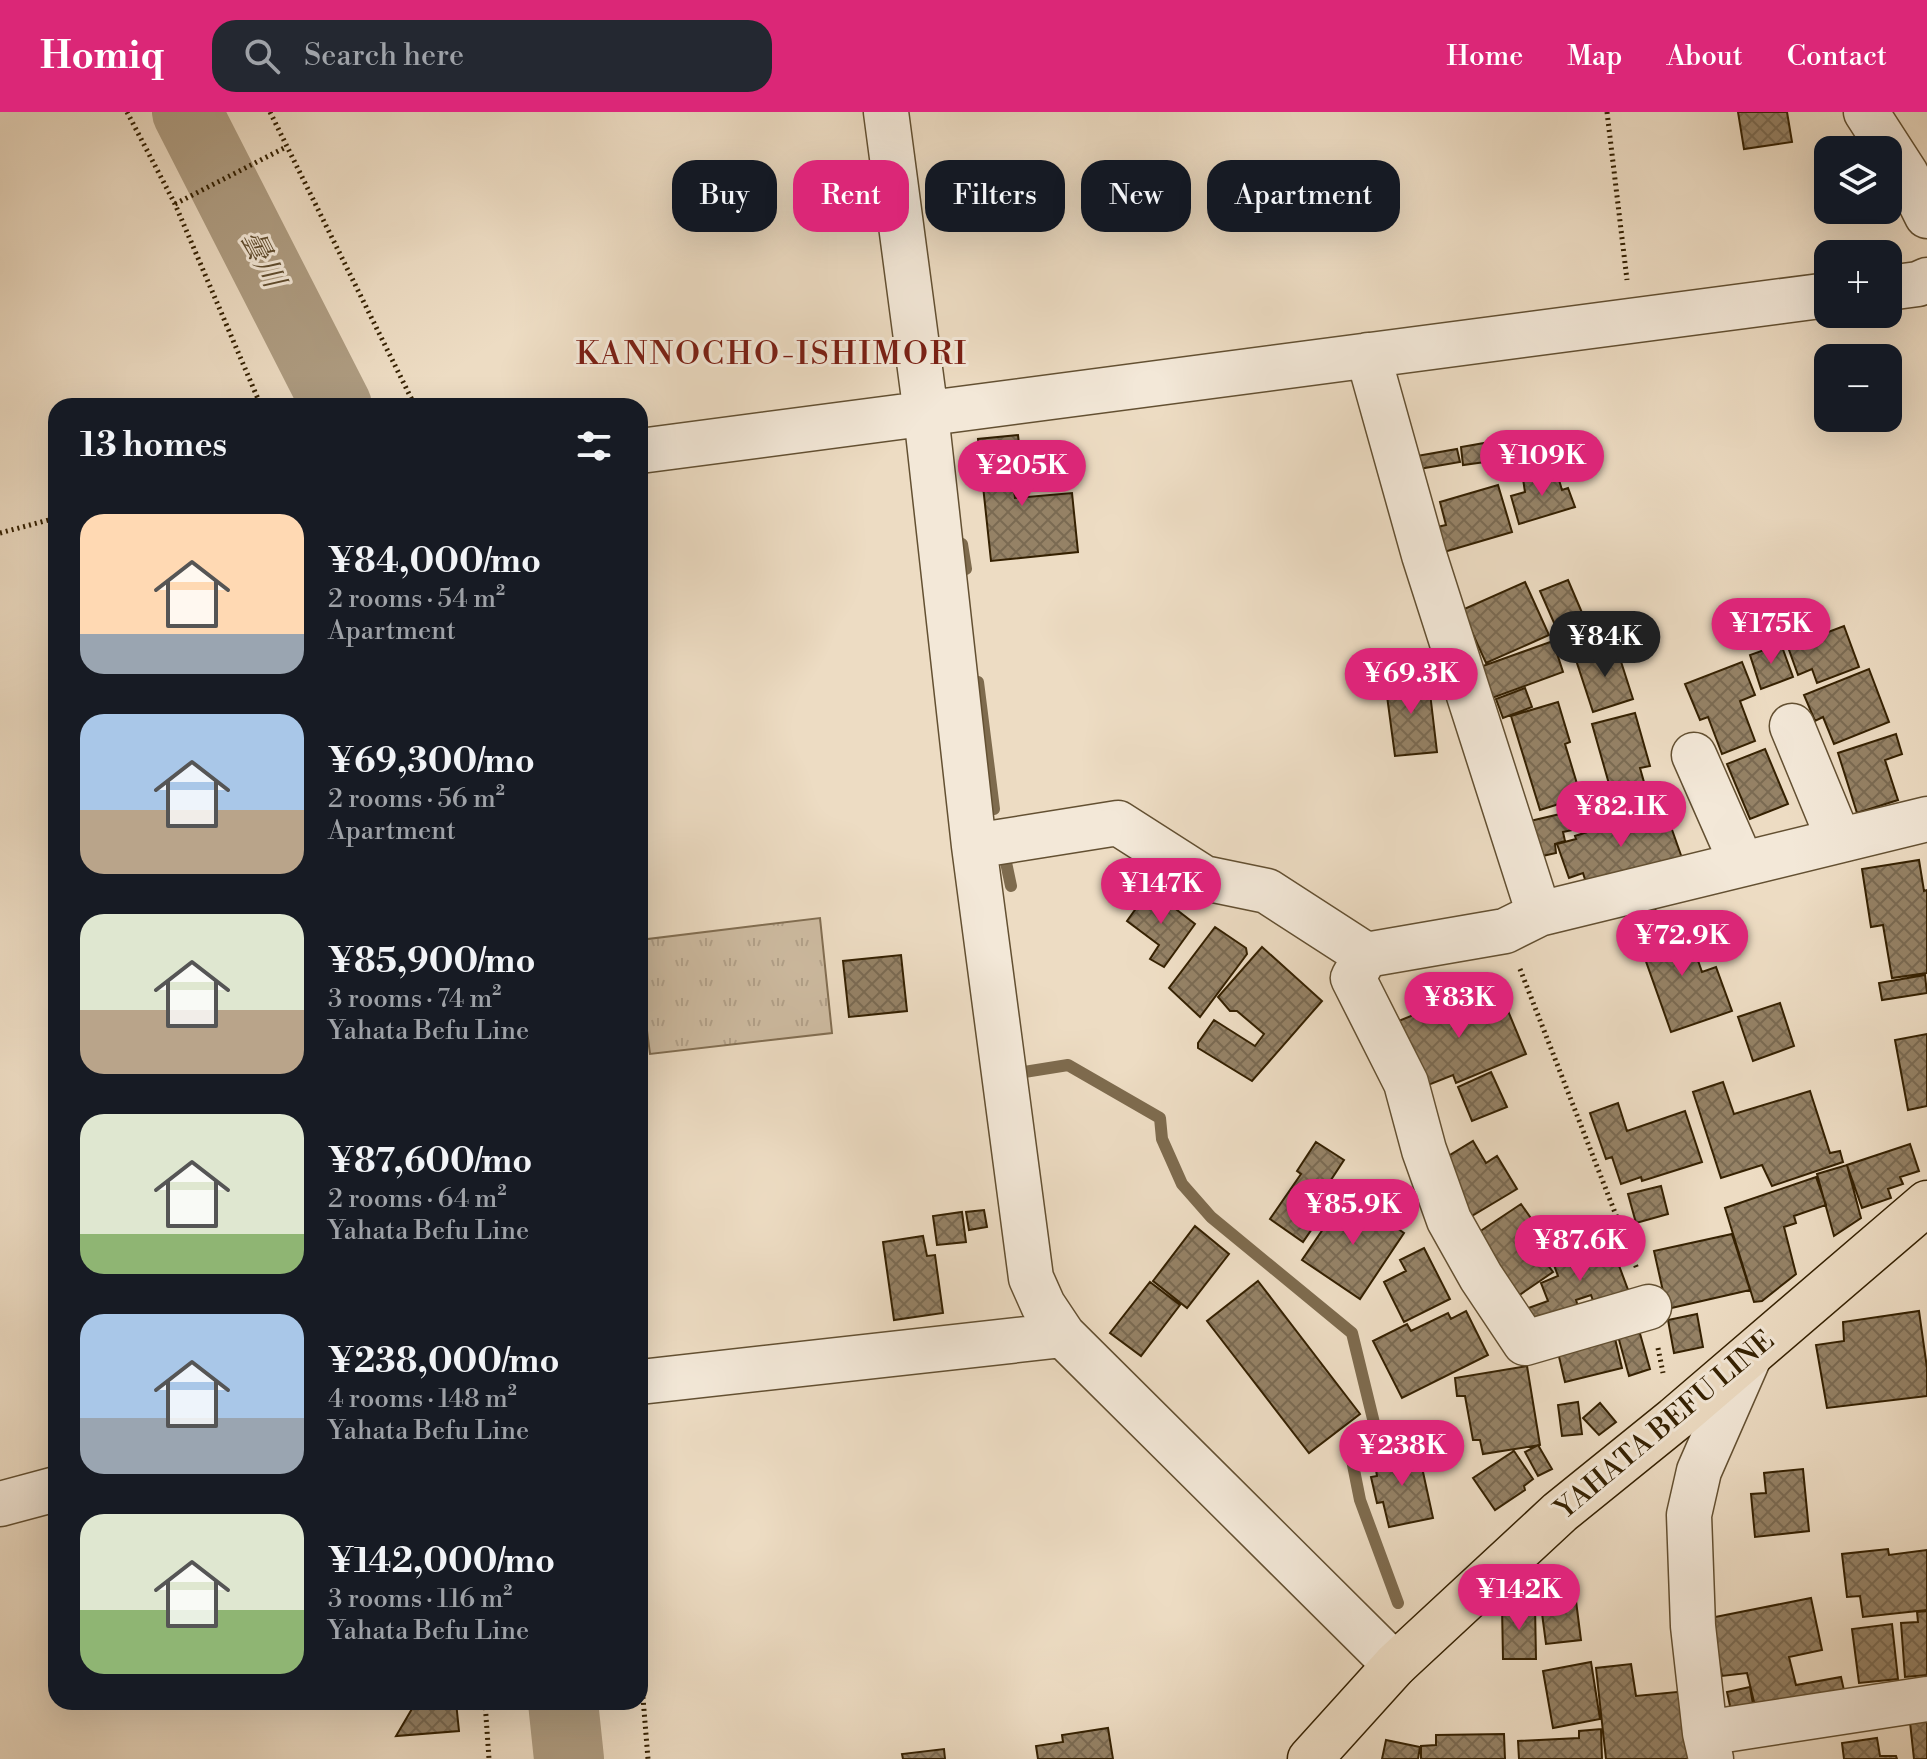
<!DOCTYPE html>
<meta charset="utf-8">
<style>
body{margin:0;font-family:"Libre Bodoni","Noto Serif JP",serif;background:#242831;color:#f1f3f6;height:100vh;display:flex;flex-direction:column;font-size:30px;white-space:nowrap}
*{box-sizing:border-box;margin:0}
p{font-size:26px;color:#9ea1a6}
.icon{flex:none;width:44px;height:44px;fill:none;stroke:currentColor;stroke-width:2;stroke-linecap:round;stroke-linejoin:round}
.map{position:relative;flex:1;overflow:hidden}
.side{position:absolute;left:48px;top:286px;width:600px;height:1312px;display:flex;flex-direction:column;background:#171b24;border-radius:24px;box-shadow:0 8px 32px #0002}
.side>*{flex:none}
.top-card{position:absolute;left:672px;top:48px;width:760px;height:72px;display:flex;gap:16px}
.controls{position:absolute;left:1814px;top:24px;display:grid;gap:16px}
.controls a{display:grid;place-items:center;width:88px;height:88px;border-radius:16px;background:#171b24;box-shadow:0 8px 32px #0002;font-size:40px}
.price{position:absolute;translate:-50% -68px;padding:0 18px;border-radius:28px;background:#db2777;color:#fff;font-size:26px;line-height:52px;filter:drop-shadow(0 2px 4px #0008)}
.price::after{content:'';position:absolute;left:50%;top:48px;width:24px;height:18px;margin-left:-12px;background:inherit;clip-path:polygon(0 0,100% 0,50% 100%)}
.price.on{background:#222;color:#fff}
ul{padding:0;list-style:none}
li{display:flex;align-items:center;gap:24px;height:200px;padding:0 32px}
li span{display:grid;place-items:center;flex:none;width:224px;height:160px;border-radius:24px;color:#555}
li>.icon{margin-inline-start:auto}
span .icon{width:96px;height:96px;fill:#fffc;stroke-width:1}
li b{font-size:34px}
h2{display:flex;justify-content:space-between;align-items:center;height:96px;padding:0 32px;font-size:34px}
.pill{padding:0 28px;border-radius:24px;background:#171b24;box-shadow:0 8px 32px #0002;font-size:28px;line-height:72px}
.pill.on{background:#db2777;color:#fff}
header{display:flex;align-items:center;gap:48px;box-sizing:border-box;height:112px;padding:0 40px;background:#db2777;color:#fff}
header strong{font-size:38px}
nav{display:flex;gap:44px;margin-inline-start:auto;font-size:28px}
.search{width:560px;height:72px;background:#242831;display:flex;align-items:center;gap:20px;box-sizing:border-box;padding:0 28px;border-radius:24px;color:#9ea1a6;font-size:30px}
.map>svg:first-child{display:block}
.grass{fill:url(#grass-tufts);stroke:#826e52;stroke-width:2}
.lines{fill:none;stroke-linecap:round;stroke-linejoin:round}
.stream{stroke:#7e6b4e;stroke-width:12}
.river{stroke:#ae9c81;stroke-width:70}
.building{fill:url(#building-cross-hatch);stroke:#352102;stroke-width:2}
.minor-casing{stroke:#635032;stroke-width:47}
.major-casing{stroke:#352102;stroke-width:47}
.path{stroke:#352102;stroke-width:5;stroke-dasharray:2 4;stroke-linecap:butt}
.minor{stroke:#f3e8d8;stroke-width:44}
.major{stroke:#eddcc3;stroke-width:44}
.labels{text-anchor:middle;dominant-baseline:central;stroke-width:6;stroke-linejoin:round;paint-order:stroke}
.street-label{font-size:28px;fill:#352102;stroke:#f3e8d8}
.water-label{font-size:30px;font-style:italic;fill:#5f4c2e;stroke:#f3e8d8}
.quarter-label{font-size:32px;letter-spacing:2px;fill:#7a1f14;stroke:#f3e8d8}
</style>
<header>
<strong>Homiq</strong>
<div class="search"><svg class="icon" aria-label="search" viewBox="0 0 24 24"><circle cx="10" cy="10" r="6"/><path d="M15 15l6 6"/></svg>Search here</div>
<nav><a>Home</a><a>Map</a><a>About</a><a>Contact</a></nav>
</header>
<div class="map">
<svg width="1927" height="1647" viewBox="0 0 1927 1647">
<defs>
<pattern id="grass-tufts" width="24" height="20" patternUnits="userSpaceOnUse" patternTransform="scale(2)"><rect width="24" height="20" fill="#cebca2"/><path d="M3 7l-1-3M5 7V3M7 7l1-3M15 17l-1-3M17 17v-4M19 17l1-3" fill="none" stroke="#b2a18a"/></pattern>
<pattern id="building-cross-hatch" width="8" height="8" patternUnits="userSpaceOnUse" patternTransform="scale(2)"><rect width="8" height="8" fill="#958266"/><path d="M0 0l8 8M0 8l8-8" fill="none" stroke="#7a6a52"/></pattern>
</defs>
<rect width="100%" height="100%" fill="#eddcc3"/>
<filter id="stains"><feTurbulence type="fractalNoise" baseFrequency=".0025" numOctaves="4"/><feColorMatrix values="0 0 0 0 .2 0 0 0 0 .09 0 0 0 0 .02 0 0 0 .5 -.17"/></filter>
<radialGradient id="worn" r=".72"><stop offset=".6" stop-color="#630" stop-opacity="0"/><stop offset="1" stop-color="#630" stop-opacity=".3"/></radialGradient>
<path class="grass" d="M820,806l12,115 -182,21 -10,-78v-36z"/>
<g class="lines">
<path class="stream" d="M962,432l4,25
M978,570l16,127
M1004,741l7,33
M1018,961l50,-8 92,53 2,21 20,45 29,33 141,116 22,90 -25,22 11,55 38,103"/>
<path class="river" d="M187,0l150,294
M563,1590l6,57"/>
</g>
<path class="building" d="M1738,0h49l5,30 -48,7z
M1553,322l3,24 -28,3 -2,-25z
M1018,323l5,47 -10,1 2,15 57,-5 6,59 -87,9 -13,-122z
M1490,330l3,19 -30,4 -2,-18z
M1457,337l3,13 -47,8 -2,-13z
M1556,358l6,20 6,-2 7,19 -56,17 -8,-28 14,-4 -2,-13z
M1498,373l14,47 -68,20 -7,-25 9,-2 -6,-23z
M1568,468l21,49 -27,12 -22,-50z
M1525,470l24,53 -63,28 -24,-53z
M1844,514l15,41 -42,16 -5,-14 -14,6 -10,-28z
M1553,529l10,31 -71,26 -12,-31z
M1781,532l12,33 -32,12 -11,-34z
M1616,534l17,53 -40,13 -17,-52z
M1742,550l13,33 -15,6 15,40 -33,13 -14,-37 -8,3 -15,-36z
M1869,557l20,53 -55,22 -11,-27 -8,4 -11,-26z
M1428,564l9,76 -42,4 -10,-75z
M1525,576l7,19 -29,11 -7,-19z
M1558,590l12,40 -5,2 16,53 -41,13 -29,-94z
M1635,601l15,53 -10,2 6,21 -33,9 -21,-74z
M1896,622l6,20 -17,6 13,40 -41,13 -19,-60z
M1765,637l23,55 -38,15 -23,-55z
M1664,695l18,51 -94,31 -5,-16 -14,5 -12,-34 19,-5 -1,-3z
M1573,699l4,18 -14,3 2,9 -10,3 1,9 -18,4 -8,-36z
M1143,747l19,11 -23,30 -14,-8z
M1919,748l5,31 3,-1v83l-35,5 -9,-53 -12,2 -9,-58z
M1150,777l45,35 -31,43 -14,-8 9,-14 -32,-24z
M1651,784l9,28 -24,8 -9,-29z
M1684,808l18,52 14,-5 16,44 -61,21 -34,-96z
M1215,815l31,21 1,6 -47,63 -31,-29z
M1262,835l60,54 -70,80 -54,-33v-5l16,-23 41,26 9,-12 -27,-23h-7l-12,-14z
M901,843l6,56 -58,6 -6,-56z
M1925,863l2,18 -45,7 -3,-17z
M1498,875l28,67 -70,29 -3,-8 -35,14 -27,-65 35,-14 2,5z
M1780,891l14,43 -41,15 -15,-44z
M1927,922v72l-19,4 -13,-70z
M1491,960l16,35 -35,14 -14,-34z
M1723,970l11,32 76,-23 20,62 10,-2 3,11 -71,24 -10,-21 -41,13 -28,-86z
M1618,991l9,28 58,-20 17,51 -60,19 -1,-4 -20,7 -9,-27 -6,2 -16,-46z
M1473,1029l13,22 11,-7 20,33 -52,31 -28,-57z
M1316,1030l28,18 -15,23 10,6 -36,53 -33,-23 31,-45 -4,-3z
M1910,1032l9,27 -19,6 3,7 -15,5 3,9 -29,10 -15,-43z
M1847,1053l14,53 -27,18 -17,-62z
M1816,1065l10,28 -32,11 2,7 -12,4 12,47 -34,27 -8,1 -29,-94z
M1661,1074l7,28 -32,9 -8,-29z
M1347,1082l57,39 -44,66 -58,-39z
M1521,1092l21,30 -11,8 22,30 -35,24 -42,-62z
M984,1098l3,17 -18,3 -3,-18z
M962,1100l4,30 -29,3 -4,-29z
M1604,1113l30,81 -35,12 -8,-23 -15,5 6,19 -52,19 -10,-27 28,-10 -7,-18 17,-7 -11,-30z
M1195,1114l34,28 -42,54 -34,-27z
M1732,1122l18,56 -83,19 -13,-58z
M923,1124l4,20 8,-1 8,58 -49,7 -11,-78z
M1424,1136l26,51 -46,23 -20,-40 22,-11 -6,-11z
M1258,1169l102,133 -51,39 -102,-132z
M1150,1170l30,23 -39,51 -31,-23z
M1466,1199l22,44 -86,43 -29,-57 34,-17 4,7 37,-18 3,6z
M1919,1199l8,57v28l-100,12 -11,-63 28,-4 -1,-19z
M1697,1202l6,33 -29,6 -6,-33z
M1637,1211l13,46 -21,7 -13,-47z
M1613,1218l9,38 -57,14 -9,-38z
M1527,1254l13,79 -57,9 -3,-14h-7l-8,-44h-8l-2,-18z
M1578,1290l4,32 -20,2 -4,-31z
M1600,1291l16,19 -17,13 -16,-17z
M1394,1326l3,13 -23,5 -3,-13z
M1538,1333l14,24 -14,7 -13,-24z
M1418,1337l15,69 -44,9 -6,-25 -6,1 -6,-26 6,-1 -3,-18z
M1514,1339l19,28 -9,7 1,4 -30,20 -22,-32z
M1803,1357l6,62 -54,6 -4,-43 15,-1 -2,-20z
M1888,1437l1,6 38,-5v60l-64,7 -3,-21 -13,1 -5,-43z
M1575,1481l6,47 -35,4 -6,-46z
M1811,1486l11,52 -33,7 7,28 45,-8 4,18 -88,19 -10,-41 -25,3 -12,-58z
M1535,1493l1,54h-33l-1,-53z
M1927,1499v64l-22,2 -4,-54 17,-1 -1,-10z
M1892,1512l6,55 -39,4 -7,-54z
M1591,1550l9,57 -47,9 -10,-57z
M1631,1552l5,32 51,-5 8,68h-89l-10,-91z
M1750,1575l4,23 -22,5 -5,-23z
M416,1590h40l3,29 -63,5z
M1927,1600v47h-13l-5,-46z
M1108,1616l5,31h-75l-2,-13 27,-4 -1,-7z
M1601,1617l1,30h-83l-1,-18 61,-3v-7z
M1504,1622l1,25h-84v-13l15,-1v-10z
M1877,1626l3,18h16l1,3h-53l-2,-16z
M1386,1628l34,7 -2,12h-36z
M944,1637l1,10h-42l-1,-5z"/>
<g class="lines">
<g class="minor-casing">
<path id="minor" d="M886,0l40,302 48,432 57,432 12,27 20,30 332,330
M1866,0l40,62 21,42
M1888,176l30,-4 9,-4
M1368,243l56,200 115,359
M640,339l1188,-156
M1792,614l47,114
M1694,643l48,109
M974,734l144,-23 86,55 63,13 99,64 139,-24 34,-17 388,-95
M1366,843l-13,23 53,105 18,67 25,70 32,57 44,66 124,-36
M640,1270l423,-47
M0,1392l56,-15
M1705,1621l222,-34
M1711,1647l-6,-26 -12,-107 -4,-111 10,-44 50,-114"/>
</g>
<g class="major-casing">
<path id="major" d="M1310,1647l85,-94 165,-153 115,-93 252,-216"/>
</g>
<path class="path" d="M127,0l48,92 86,202
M270,0l145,294
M1607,0l20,168
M175,92l111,-57
M0,421l56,-15
M1520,857l117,300
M1658,1236l5,25
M640,1549l8,98
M485,1590l4,57"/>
<use href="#minor" class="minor"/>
<use href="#major" class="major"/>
</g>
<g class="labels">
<g class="street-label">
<text transform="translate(1665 1313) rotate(-40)">YAHATA BEFU LINE</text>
</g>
<g class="water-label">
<text transform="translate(262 147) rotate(63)">曇川</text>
</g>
<g class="quarter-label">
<text x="772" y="242">KANNOCHO-ISHIMORI</text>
</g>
</g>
<rect width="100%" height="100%" filter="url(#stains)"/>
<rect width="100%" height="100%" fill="url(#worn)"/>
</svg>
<div class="controls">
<a><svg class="icon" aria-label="layers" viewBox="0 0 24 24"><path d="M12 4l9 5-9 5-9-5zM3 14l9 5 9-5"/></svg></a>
<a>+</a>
<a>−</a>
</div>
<b class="price" style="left:1542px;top:386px">¥109K</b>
<b class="price" style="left:1022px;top:396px">¥205K</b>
<b class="price" style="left:1771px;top:554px">¥175K</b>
<b class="price on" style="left:1605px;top:567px">¥84K</b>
<b class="price" style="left:1411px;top:604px">¥69.3K</b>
<b class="price" style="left:1621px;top:737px">¥82.1K</b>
<b class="price" style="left:1161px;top:814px">¥147K</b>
<b class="price" style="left:1682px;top:866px">¥72.9K</b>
<b class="price" style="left:1459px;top:928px">¥83K</b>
<b class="price" style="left:1353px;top:1135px">¥85.9K</b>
<b class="price" style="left:1580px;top:1171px">¥87.6K</b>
<b class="price" style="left:1402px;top:1376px">¥238K</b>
<b class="price" style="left:1519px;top:1520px">¥142K</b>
<div class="top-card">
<a class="pill">Buy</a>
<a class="pill on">Rent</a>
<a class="pill">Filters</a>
<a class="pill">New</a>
<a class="pill">Apartment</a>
</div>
<section class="side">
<h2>13 homes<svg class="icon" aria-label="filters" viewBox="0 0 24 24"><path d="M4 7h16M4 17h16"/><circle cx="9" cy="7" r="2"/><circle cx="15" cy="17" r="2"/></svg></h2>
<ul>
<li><span style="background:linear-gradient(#ffd9b3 75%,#9aa5b1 0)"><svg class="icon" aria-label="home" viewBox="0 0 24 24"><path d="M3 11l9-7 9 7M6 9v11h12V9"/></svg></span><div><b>¥84,000/mo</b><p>2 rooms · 54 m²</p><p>Apartment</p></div></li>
<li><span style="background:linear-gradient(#a9c7e8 60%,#b9a48a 0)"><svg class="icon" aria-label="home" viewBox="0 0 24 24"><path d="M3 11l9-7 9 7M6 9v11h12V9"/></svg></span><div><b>¥69,300/mo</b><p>2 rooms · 56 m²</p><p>Apartment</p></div></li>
<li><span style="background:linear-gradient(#dfe7d0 60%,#b9a48a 0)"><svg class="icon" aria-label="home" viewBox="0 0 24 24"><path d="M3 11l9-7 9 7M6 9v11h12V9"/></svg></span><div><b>¥85,900/mo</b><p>3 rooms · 74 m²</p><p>Yahata Befu Line</p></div></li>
<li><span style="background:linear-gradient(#dfe7d0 75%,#8fb573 0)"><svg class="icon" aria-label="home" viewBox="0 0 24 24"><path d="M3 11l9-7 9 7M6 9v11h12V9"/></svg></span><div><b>¥87,600/mo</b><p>2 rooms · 64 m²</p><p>Yahata Befu Line</p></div></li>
<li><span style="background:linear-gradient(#a9c7e8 65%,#9aa5b1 0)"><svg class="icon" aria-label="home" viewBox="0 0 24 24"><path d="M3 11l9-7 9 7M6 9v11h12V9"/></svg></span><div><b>¥238,000/mo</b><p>4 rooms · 148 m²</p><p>Yahata Befu Line</p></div></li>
<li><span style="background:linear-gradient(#dfe7d0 60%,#8fb573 0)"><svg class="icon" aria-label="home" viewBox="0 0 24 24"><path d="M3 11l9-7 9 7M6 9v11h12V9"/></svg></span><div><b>¥142,000/mo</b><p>3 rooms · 116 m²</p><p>Yahata Befu Line</p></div></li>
</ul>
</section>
</div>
